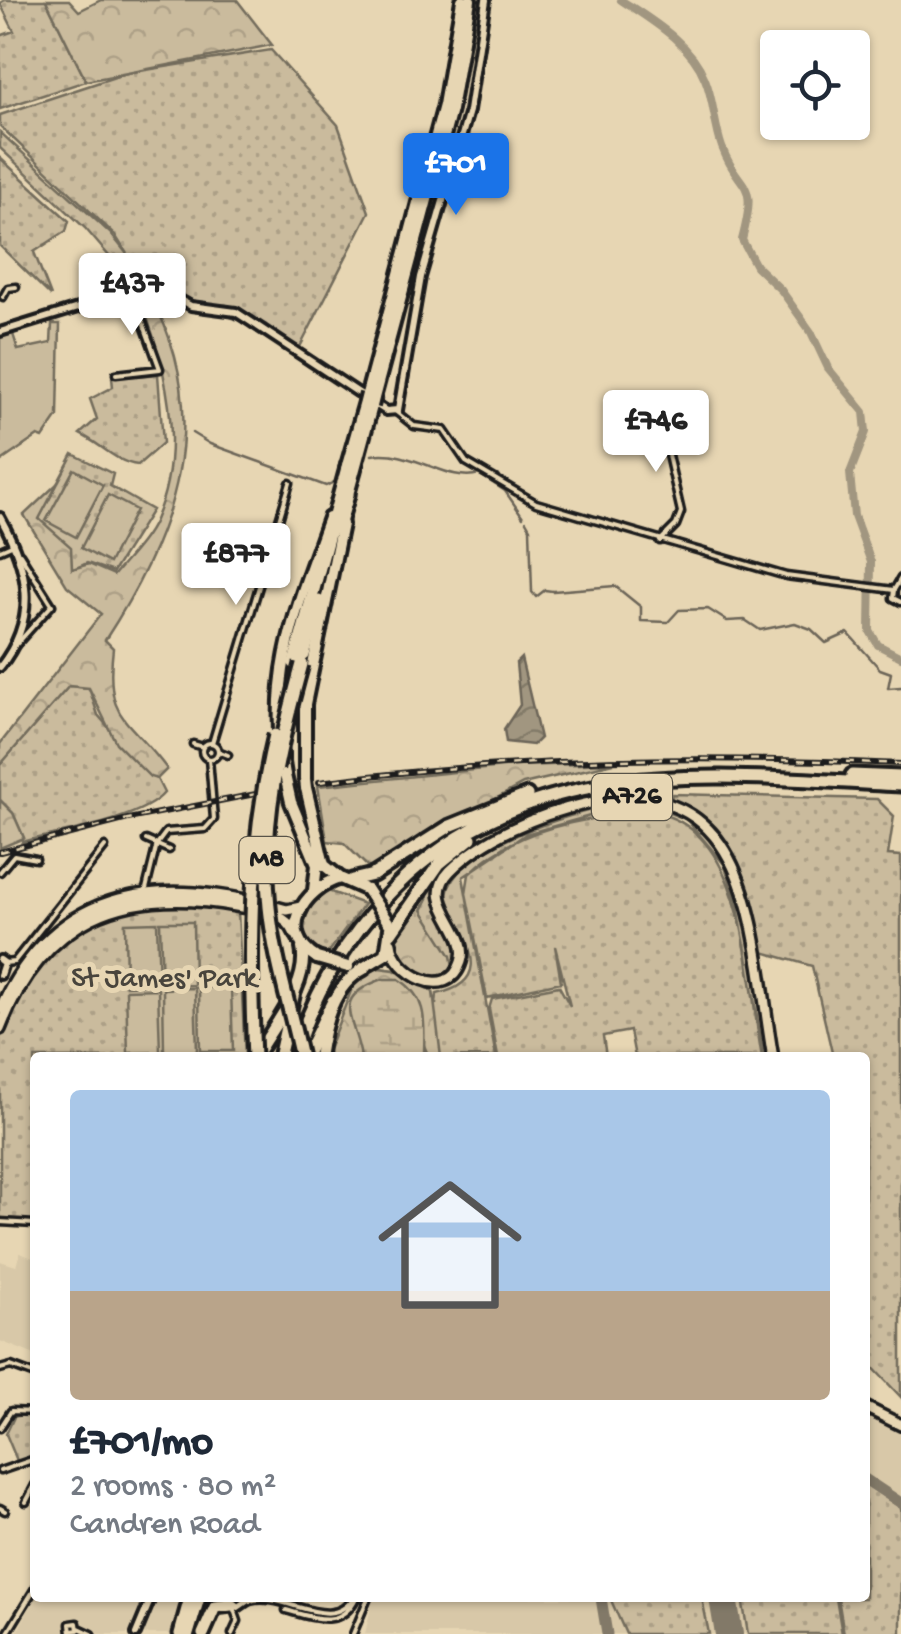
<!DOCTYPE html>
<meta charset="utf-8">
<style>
body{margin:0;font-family:"Gochi Hand",sans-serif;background:#f2f2f3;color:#1f2937;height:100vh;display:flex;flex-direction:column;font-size:38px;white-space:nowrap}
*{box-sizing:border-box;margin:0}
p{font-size:32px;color:#747a83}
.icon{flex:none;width:55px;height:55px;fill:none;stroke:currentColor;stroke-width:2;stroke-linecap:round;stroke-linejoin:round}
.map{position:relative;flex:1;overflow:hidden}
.drawer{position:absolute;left:30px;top:1052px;width:840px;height:550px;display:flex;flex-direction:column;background:#fff;border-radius:10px;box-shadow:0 2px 8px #0004}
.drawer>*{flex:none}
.tools{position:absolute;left:760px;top:30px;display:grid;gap:20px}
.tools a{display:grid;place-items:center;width:110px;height:110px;border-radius:10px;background:#fff;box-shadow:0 2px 8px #0004;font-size:50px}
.price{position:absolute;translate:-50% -85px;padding:0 22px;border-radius:10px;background:#fff;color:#222;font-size:32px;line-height:65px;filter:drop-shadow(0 2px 5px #0008)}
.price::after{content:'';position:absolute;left:50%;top:60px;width:30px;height:22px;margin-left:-15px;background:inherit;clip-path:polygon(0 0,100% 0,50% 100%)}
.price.selected{background:#1a73e8;color:#fff}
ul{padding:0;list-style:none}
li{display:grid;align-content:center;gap:20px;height:530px;padding:0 40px}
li+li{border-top:2px solid #e0e1e3}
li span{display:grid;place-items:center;height:310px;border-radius:10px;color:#555}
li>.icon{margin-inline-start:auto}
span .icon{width:180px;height:180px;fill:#fffc;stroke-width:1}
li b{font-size:42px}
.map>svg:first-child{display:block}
.built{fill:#d8c8a8}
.grass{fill:url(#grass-dots);stroke:#736c5c;stroke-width:2.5}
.forest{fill:url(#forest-crowns);stroke:#736c5c;stroke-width:2.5}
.wetland{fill:url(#wetland-marsh);stroke:#736c5c;stroke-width:2.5}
.garden{fill:#cabb9d;stroke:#736c5c;stroke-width:2.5}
.water{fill:url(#water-waves);stroke:#6c6558;stroke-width:2.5}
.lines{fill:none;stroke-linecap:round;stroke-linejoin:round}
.stream{stroke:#6c6558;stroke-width:2.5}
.river{stroke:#a19680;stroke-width:8}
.taxiway{stroke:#827968;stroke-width:11}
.runway{stroke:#827968;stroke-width:28}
.minor-casing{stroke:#1c1c1c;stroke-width:11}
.tertiary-casing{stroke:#1c1c1c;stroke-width:14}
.primary-casing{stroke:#1c1c1c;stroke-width:16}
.trunk-casing{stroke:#1c1c1c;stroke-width:18}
.motorway-casing{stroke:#1c1c1c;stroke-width:19}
.minor{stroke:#e7d6b3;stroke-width:4}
.tertiary{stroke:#e7d6b3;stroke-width:6}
.primary{stroke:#e7d6b3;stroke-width:9}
.trunk{stroke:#e7d6b3;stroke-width:10}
.motorway{stroke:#e7d6b3;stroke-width:11}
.rail-casing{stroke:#1c1c1c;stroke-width:6}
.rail{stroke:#e7d6b3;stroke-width:2.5;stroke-dasharray:8;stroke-linecap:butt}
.trunk-bridge-casing{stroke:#1c1c1c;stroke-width:18;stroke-linecap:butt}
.motorway-bridge-casing{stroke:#1c1c1c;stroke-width:19;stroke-linecap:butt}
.trunk-bridge{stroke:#e7d6b3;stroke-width:10}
.motorway-bridge{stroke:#e7d6b3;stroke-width:11}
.labels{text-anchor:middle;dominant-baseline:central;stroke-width:10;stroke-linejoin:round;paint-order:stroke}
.shield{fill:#e7d6b3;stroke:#595449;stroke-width:2.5}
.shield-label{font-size:28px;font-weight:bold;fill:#1c1c1c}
.park-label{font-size:30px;fill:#48443c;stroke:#e7d6b3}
</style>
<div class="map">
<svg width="901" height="1634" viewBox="0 0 901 1634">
<defs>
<pattern id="grass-dots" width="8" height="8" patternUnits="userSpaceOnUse" patternTransform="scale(2.5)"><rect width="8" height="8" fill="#cabb9d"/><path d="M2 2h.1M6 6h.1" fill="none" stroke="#ada087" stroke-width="1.8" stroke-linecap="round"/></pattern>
<pattern id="forest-crowns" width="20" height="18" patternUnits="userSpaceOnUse" patternTransform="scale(2.5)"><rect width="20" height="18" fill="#cabb9d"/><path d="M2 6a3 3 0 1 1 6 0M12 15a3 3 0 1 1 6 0" fill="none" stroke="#ada087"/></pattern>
<pattern id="wetland-marsh" width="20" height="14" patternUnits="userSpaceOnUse" patternTransform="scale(2.5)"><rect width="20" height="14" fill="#cabb9d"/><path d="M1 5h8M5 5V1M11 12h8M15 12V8" fill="none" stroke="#ada087"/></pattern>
<pattern id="water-waves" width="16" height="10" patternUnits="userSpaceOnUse" patternTransform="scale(2.5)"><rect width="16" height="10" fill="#a19680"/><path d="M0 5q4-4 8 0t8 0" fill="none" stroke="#827a68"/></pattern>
</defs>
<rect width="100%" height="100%" fill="#e7d6b3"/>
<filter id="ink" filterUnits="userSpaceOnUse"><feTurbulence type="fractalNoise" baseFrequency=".01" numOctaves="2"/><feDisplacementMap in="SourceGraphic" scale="20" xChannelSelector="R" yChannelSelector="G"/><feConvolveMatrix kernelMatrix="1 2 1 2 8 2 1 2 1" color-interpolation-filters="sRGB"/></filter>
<g filter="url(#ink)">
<path class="built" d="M20,1253l15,6v96l-35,-14v-80l16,5z
M865,1413l36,18v203h-536l8,-36h492z
M35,1598h148l-10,36h-157z"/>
<path class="grass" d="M5,0h41l40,81 -86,28v-73l14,-5 -14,-28z
M271,50l67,75 31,87 -69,135 -155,-67 -12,4 -48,-56 -85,-80v-16l110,101 17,21 -12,-19 -115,-109v-11l127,-42z
M0,158l69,63 -3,10 -32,21 17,44 -51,-50z
M158,374l5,69 -25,22c-23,-3 -37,-21 -58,-31l17,-15 -7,-20 23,-12 -1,-9z
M73,454l40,20 -3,12 42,24 -39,62 -26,-9 -15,7 -33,-52z
M69,686l20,2 9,27 52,61 7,3 7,14c-22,27 -107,40 -142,49l2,-4 -11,-25 -13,-13v-35z
M672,794l205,5 17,17 -6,39 13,1v541l-36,-38v-301l-32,-1 -21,-91 -53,-15c-12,-62 -17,-128 -88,-152z
M634,802c14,3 33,4 45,11 74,40 76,169 89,244h-4l-27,-156 -13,-37 -38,-45 -42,-15 -17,4z
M613,805l9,2 -96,27 -63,43 33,180 -166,1 12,-46 37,-44 15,2 39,22 3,13 1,-11c67,-15 18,-64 10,-99 6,-48 125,-82 166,-90z
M650,812c98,12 97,169 112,245h-127l-5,-26 -27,5 3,21h-108l-9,-48 3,-10 67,-13 11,20 -15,-60 6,36 -74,16 -21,-105 3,-19c49,-49 115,-55 181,-62z
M450,861l1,6c-39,38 19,61 3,104l-32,-61 6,-12 -2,-8z
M336,884l-5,8 33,12 -38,52 -17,-8 -7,-21 9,-22z
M172,901l66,9 7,147 -210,1v163l-35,-1v-183l16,-37 36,-52 43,-29z
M23,1414l12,2v39l-17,8 -12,-29 8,-17z
M865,1484l36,24v126h-57l-6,-36h27z
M610,1598h92l7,36h-83z
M742,1598h94l6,36h-94z"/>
<path class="forest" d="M46,0h23l10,11 22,-11h136l35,45 -186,36z
M149,293c68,122 26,240 -44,347l8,8c-9,74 16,69 54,121l-10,10 -7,-2 -34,-34 -27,-55 -20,-2 -69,79v-21l101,-130 -34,-28 -43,-71 34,-32 -19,36 32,28 1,22 17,-5 25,11c13,-16 33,-36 41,-55 32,-72 11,-157 -17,-226z
M614,763l-91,21 -108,58 -42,30 -29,-29 -17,-2 -9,-55 195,-20z
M0,800l13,13 11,25 -24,10z
M426,890l2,8 -6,12 29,46 3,15 -15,9 -19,-3 -27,-25 1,-14z
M379,968l15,2 39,22 8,65h-12l-9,-21 -55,1 -5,20h-31l-1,-7 28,-72z"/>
<path class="wetland" d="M383,979h16c31,21 25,46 25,78h-63c-7,-41 -32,-59 22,-78z"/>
<path class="garden" d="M52,324h8l-2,92 -15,22 -5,-2 -38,26v-125l13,-3 5,16 33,-7z
M74,469l29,16 -27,52 -30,-16z
M108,495l28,15 -27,53 -28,-15z
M157,922l2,63 -33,1 -1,-63z
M160,922h33l1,63 -32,1z
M231,987l2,64h-33l-1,-63z
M195,988l2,63 -33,1 -1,-63z
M158,989l2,63 -32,1 -2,-63z"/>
<path class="water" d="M521,658l19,80 -7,7 -27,-3 -2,-13 16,-24 -4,-42z"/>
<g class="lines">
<path class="stream" d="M192,433l18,11 116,42 8,-4
M372,455c39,-7 77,29 107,19l26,17 18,26
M526,521l4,7 2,64 4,5 9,-7 7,1
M553,591l62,-5 26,21v14l27,1 11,-12 29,-1 19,12 18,-1 15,10 35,-7 16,6 15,14 22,-10 32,36 11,4 -3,15 13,-1"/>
<path class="river" d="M621,0c30,20 70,43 84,79 9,21 9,46 17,68 18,48 37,28 20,93l14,26 25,24 30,42 17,36 36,44 2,20 -16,41 4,43 17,46 -1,69 8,14 23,12"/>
<path class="taxiway" d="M865,1479l36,24
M601,1598l6,36"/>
<path class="runway" d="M723,1598l6,36"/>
<g class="minor-casing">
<path id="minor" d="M3,297l5,-9 8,-1
M116,374l44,-5 -28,-77
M395,411l19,15 30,4 22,32 70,41 250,73 108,14 7,-12
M658,411l23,101 -5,13 -16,16
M0,550l14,-6
M894,590l-1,8 8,4
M16,645l36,-40 -32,-51
M212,743l78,-260
M202 751a8 8 0 1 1 16 0a8 8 0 1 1-16 0Z
M193,744l10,3
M218,751l10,4
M146,840l23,10
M0,872l14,-17 22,4
M145,893l12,-49 9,-12 39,-3 9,-10 -5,-60
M4,963l10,-1 91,-115
M0,1222l35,2
M0,1369l11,-3 24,9
M0,1428l11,-17 24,1
M0,1471l35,-12
M26,1502l9,-17
M0,1508l5,3
M250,1601c34,-10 81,33 103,-3
M286,1610c28,8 55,19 70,-12
M79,1628l13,6
M7,1634l28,-46
M71,1634l-1,-10 7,-1 1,7 -6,1
M232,1634l6,-13 -5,-14
M353,1634l15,-36"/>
</g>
<g class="tertiary-casing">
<path id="tertiary" d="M0,332l139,-43 20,-1 32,18 45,6 150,99 12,-1 23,-133 48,-166 17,-111
M0,517c29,52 39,101 0,150
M0,960l4,3 -4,12
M226,1598l12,9 13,-9
M136,1634l15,-36"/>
</g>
<g class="primary-casing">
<path id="primary" d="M391,943c3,31 57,60 70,19 11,-33 -42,-59 -11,-91 34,-34 89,-57 135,-67 172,-38 167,135 188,254
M0,1009c58,-128 166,-133 287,-99l14,-3
M0,1029c43,-111 123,-143 236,-123 22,4 50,5 59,28
M865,1407l36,18"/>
</g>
<g class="trunk-casing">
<path id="trunk" d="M367,394l77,-289 18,-105
M374,398l77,-288 19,-110
M346,469l19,-67
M346,502l26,-96
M285,775c-18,-100 11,-165 44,-257
M305,779v-75l37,-180
M306,788l18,77 16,13
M291,802l26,63 -3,25
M317,958c-41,-25 -14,-69 23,-80l27,12
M361,969l25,-15 4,-26
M255,1058c17,-32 55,-73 47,-110
M319,1058c5,-34 14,-73 45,-89"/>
</g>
<g class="motorway-casing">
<path id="motorway" d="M338,530l10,-35
M304,655l15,-54
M294,663l54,-199
M852,775l49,2
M352,880l21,-5 77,-49 77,-31
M391,933l48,-69 32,-26
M279,1058l15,-66
M294,1058c17,-60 48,-113 90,-159 140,-151 331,-123 517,-114
M305,1058l28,-57
M180,1634l10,-36
M188,1634l11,-36
M203,1634l12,-27 16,-2"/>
</g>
<use href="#minor" class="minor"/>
<use href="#tertiary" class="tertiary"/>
<use href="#primary" class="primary"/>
<use href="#trunk" class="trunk"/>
<use href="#motorway" class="motorway"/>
<g class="rail-casing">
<path id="rail" d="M319,782c197,-25 384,-27 582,-18
M0,852l128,-33 153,-30"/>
</g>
<use href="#rail" class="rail"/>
<g class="trunk-bridge-casing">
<path id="trunk-bridge" d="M365,402l2,-8
M372,406l2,-8
M285,775l6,27
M305,779l1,9
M367,890l21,32
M317,958l31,9"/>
</g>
<g class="motorway-bridge-casing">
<path id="motorway-bridge" d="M254,1058c-5,-112 -5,-215 21,-323
M301,1058c-11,-51 -27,-100 -32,-151 -9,-84 11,-163 33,-243"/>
</g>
<use href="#trunk-bridge" class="trunk-bridge"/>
<use href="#motorway-bridge" class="motorway-bridge"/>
</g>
</g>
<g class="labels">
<g class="shield">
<rect x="592" y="774" width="80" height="46" rx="8"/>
<rect x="239.5" y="837" width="55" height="46" rx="8"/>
</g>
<g class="shield-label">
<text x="632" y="797">A726</text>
<text x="267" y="860">M8</text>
</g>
<g class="park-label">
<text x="164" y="980">St James' Park</text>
</g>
</g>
</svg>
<div class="tools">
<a><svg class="icon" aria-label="locate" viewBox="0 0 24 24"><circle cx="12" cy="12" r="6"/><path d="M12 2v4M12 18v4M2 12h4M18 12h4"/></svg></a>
</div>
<b class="price selected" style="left:456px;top:218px">£701</b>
<b class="price" style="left:132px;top:338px">£437</b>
<b class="price" style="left:656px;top:475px">£746</b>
<b class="price" style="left:236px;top:608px">£877</b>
<section class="drawer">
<ul>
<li><span style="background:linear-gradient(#a9c7e8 65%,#b9a48a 0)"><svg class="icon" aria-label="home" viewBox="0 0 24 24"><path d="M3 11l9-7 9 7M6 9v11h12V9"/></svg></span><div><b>£701/mo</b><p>2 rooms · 80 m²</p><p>Candren Road</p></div></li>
</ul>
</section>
</div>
